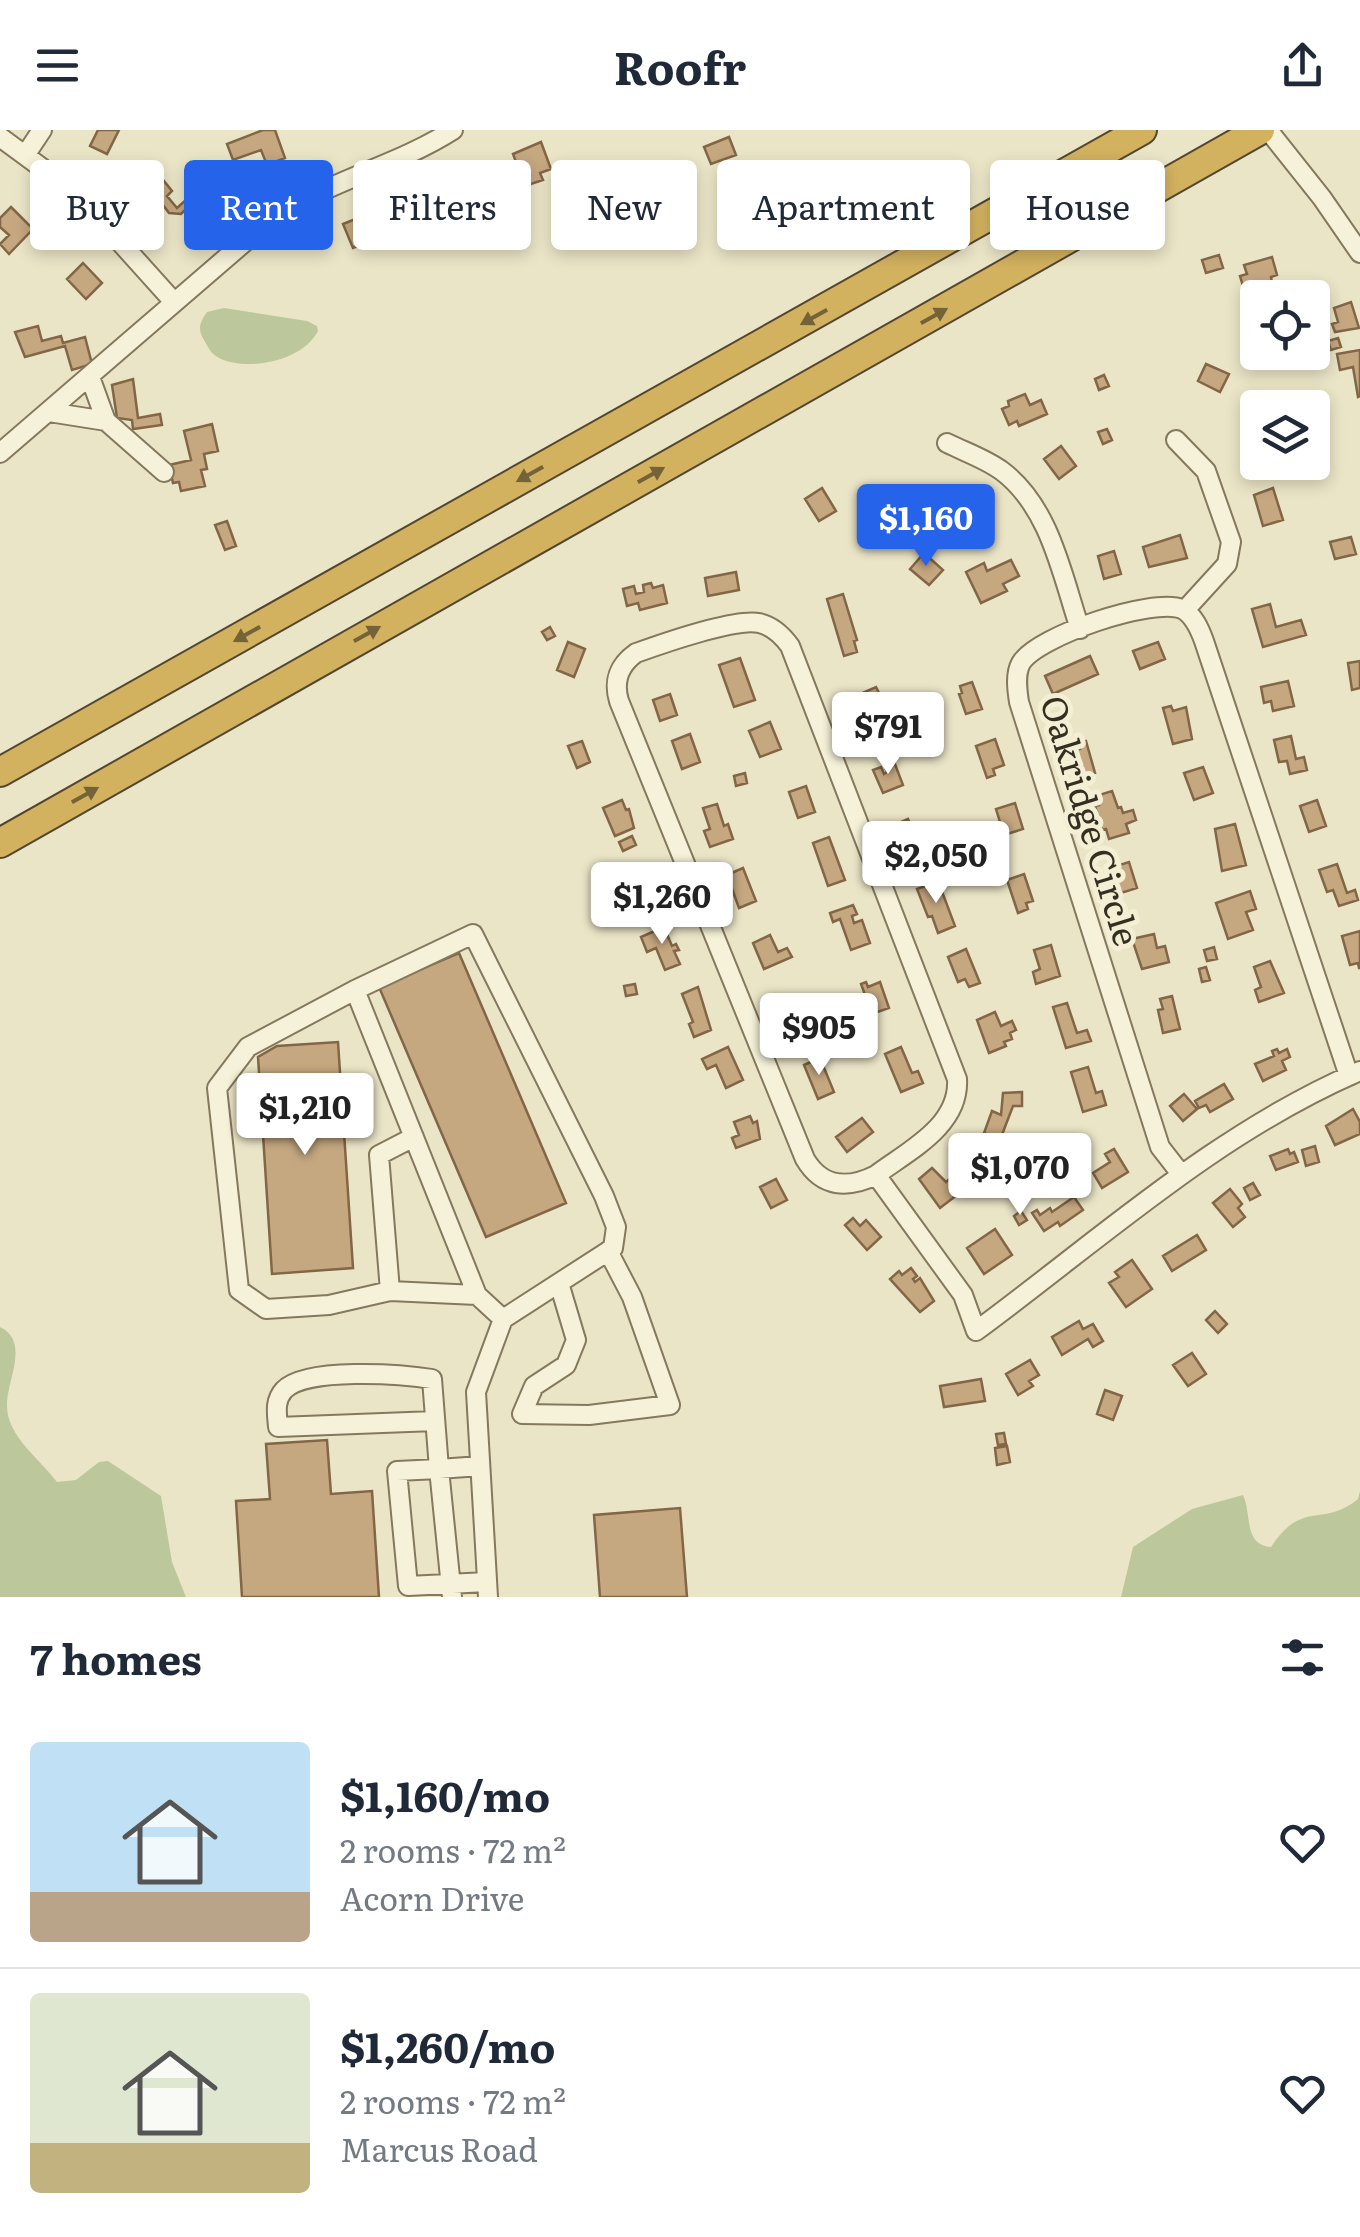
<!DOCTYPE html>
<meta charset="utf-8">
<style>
body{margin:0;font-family:Literata,serif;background:#f6f6f7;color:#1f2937;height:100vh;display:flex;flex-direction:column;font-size:38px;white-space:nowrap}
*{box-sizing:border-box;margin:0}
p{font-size:32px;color:#747a83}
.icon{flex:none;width:55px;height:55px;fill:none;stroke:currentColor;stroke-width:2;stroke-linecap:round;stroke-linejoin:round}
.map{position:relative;height:1467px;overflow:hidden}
.panel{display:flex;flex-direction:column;background:#fff;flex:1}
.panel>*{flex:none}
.hud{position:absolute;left:30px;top:30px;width:1300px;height:90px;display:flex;gap:20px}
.tools{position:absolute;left:1240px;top:150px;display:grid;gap:20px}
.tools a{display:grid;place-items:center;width:90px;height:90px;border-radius:10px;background:#fff;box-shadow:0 5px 15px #0003;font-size:50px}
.price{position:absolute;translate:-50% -85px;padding:0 22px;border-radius:10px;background:#fff;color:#222;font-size:32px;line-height:65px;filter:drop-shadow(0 2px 5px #0008)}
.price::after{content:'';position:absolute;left:50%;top:60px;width:30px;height:22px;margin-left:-15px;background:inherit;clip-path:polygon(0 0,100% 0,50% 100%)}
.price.active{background:#2563eb;color:#fff}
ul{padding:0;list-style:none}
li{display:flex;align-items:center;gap:30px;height:250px;padding:0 30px}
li+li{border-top:2px solid #e0e1e3}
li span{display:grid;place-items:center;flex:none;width:280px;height:200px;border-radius:10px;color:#555}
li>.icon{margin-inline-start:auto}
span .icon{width:120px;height:120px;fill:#fffc;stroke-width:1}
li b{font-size:42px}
h2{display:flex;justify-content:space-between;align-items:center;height:120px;padding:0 30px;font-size:42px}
.tag{padding:0 35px;border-radius:10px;background:#fff;box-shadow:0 5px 15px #0003;font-size:35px;line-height:90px}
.tag.active{background:#2563eb;color:#fff}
header{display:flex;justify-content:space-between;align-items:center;height:130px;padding:0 30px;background:#fff;font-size:45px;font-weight:700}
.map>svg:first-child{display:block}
.green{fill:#bcc89b}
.building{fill:#c5a780;stroke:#826645;stroke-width:2.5}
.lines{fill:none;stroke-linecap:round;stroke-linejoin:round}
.minor-casing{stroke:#84785e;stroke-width:22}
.highway-casing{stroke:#534631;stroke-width:32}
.minor{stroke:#f6f2d9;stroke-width:18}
.highway{stroke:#d2b15f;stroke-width:28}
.oneway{fill:#746239}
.labels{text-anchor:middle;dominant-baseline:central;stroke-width:10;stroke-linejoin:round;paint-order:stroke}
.street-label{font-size:35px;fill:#362e20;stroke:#f3efd5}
</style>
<header><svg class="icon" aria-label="menu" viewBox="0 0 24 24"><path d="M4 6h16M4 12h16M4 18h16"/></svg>Roofr<svg class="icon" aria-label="share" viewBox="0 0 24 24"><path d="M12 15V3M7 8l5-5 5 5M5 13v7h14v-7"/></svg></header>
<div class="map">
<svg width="1360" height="1467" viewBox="0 0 1360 1467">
<rect width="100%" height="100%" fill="#ebe5c7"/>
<path class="green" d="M224,178l83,13 10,5 1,5c-15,30 -70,41 -99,27 -8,-4 -11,-11 -15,-18 -7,-11 -4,-18 3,-28z
M0,1197c31,15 6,54 7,79 0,30 33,53 50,76l19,-2 23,-18 9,-1 53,35 11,66 14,35h-186z
M1360,1361v106h-239l12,-50 59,-38 51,-14c9,18 0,50 28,52 31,-48 52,-19 87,-48z"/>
<path class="building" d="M98,0h21l-12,24 -17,-8z
M263,0h12l10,28 -18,7 -6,-15 -28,10 -6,-16z
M729,7l7,18 -25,9 -7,-17z
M541,12l10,27 -11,4 3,7 -18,6 -12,-32z
M515,45l5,16 -13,4 -6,-15z
M152,49l6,7 6,-5 8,10 -5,5 10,12 19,-17 12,14 -12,11 -8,-9 -7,7 -12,-1 -6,-8 -8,7 -18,-20z
M441,55l7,16 -7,3 4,8 -7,4 -4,-7 -7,3 -8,-16z
M11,77l22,22 -24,25 -9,-10 9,-9 -9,-8v-9z
M373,82l6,17 -18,8 3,7 -11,4 -10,-24z
M1219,125l4,13 -17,5 -4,-13z
M1272,127l5,18 -6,2 1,6 -13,5 -2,-6 -14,4 -3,-10 7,-2 -3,-9z
M83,133l19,20 -16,16 -19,-20z
M1351,172l8,26 -24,4 -3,-8 6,-2 -4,-14z
M38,196l4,15 19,-5 2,7 22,-6 7,27 -20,6 -7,-24 -40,11 -10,-25z
M1338,208l3,9 -10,3 -3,-9z
M1360,220v46l-2,1 -5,-30 -13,3 -3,-16z
M1206,234l23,10 -9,18 -22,-11z
M1104,245l5,11 -10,4 -4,-11z
M133,249l5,39 22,-4 2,11 -29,4 -1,-9 -15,-2 -5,-33z
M1025,264l5,11 11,-5 6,14 -28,12 -2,-5 -8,4 -7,-16 7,-3 -1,-5z
M212,294l6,27 -14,3 3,15 -6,1 4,16 -24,5 -2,-9 -6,1 -4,-18 22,-5 -7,-29z
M1107,299l5,11 -9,4 -5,-12z
M1061,316l15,20 -17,13 -15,-20z
M822,358l14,23 -17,10 -14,-22z
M1273,358l10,32 -20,6 -9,-31z
M884,382l4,6 3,-2 8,18 -17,11 -14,-23z
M227,391l9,25 -11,4 -10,-25z
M1180,405l7,23 -38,9 -6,-20z
M1351,407l5,17 -21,5 -5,-17z
M1114,421l7,23 -17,5 -6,-23z
M924,423l19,17 -14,15 -19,-16z
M1011,430l8,16 -16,8 4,7 -26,12 -15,-31 18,-9 3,8z
M736,442l3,18 -31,6 -3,-18z
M651,453l2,5 10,-3 4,18 -27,7 -2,-7 -11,3 -4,-17 11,-3 2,8 8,-2 -1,-7z
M843,464l14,46 -3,1 3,11 -13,4 -17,-57z
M1270,474l6,23 25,-7 5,15 -43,12 -11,-38z
M550,497l5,9 -8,4 -5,-8z
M568,512l17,7 -11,28 -17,-7z
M1158,512l7,17 -25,10 -7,-18z
M1090,526l8,18 -45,20 -8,-18z
M740,528l15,42 -21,7 -15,-42z
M1360,531v27l-8,2 -4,-27z
M1288,551l6,25 -21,5 -2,-10 -7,2 -3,-16z
M972,552l10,27 -16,5 -7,-20 3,-1 -2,-7z
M876,557l6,12 -10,4 9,20 -18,8 -17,-31z
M670,564l7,21 -17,6 -7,-21z
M1171,576l2,5 13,-4 6,32 -19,5 -10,-36z
M770,592l11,27 -21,8 -11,-26z
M690,604l10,28 -18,7 -10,-28z
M1291,606l5,23 8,-2 3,13 -17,4 -3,-13 -8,1 -5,-22z
M995,609l9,26 -11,4 2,6 -8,3 -11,-32z
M582,611l8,21 -13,6 -9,-22z
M1086,611l9,32 -18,5 -8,-26 11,-3 -2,-6z
M893,629l10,26 -20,8 -10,-23 8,-3 3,7 3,-2 -4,-9z
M1203,637l10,26 -19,7 -10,-27z
M745,643l2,10 -11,3 -2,-10z
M806,656l9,26 -17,6 -9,-26z
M1112,661l6,17 3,-1 2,6 10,-3 3,10 -10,4 3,9 -20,6 -3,-10 -4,1 -7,-24 4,-1 -3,-9z
M622,670l4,10 3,-1 5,19 -19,8 -12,-28z
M1317,670l9,26 -17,6 -9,-26z
M1015,673l8,26 -19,6 -8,-26z
M717,674l7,22 4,-2 5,15 -23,8 -6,-16 6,-2 -7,-21z
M908,689l18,43 -15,6 -6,-13 6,-3 -3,-6 -8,3 -10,-22z
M1235,694l11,41 -24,6 -7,-42z
M632,706l4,9 -13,6 -4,-9z
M829,707l16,43 -17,6 -15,-43z
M1129,732l8,26 -19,6 -8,-26z
M1337,734l10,29 8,-3 3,10 -19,6 -6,-16 -6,2 -8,-22z
M645,738l9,23 -7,3 5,13 -10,4 -14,-36z
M743,738l13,33 -17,7 -12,-33z
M1024,744l9,27 -7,2 2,6 -10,4 -11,-33z
M938,751l17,45 -17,7 -6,-17 -4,1 -11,-28z
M1250,761l6,18 -10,3 7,18 -25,9 -12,-36z
M853,775l4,9 -5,2 2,7 8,-3 8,23 -19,7 -11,-31 -7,3 -3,-9z
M664,797l8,19 4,-2 3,6 -5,1 6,13 -15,6 -9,-22 -9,4 -6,-15z
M1360,801v37h-1l-1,-5 -8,2 -8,-29z
M1154,804l3,14 8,-2 4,16 -27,7 -10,-30z
M770,805l8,17 9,-4 5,9 -28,12 -11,-26z
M1051,815l9,31 -24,8 -3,-12 7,-3 -6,-19z
M1214,817l3,12 -10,2 -3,-11z
M966,819l14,34 -11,4 -4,-8 -7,3 -10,-25z
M459,823l107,250 -80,34 -107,-250z
M1270,831l14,32 -25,9 -4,-12 6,-3 -7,-20z
M1206,837l4,13 -8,2 -3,-13z
M866,852l2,5 12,-5 9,26 -17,6 -11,-30z
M635,854l2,10 -11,2 -2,-10z
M698,857l13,43 -17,7 -5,-13 4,-2 -11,-28z
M797,866l10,25 -19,7 -9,-25z
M1172,866l8,33 -17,4 -5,-23 5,-1 -3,-10z
M1067,873l10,30 10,-3 4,11 -25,7 -13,-41z
M995,882l6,14 11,-5 4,9 -6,3 2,6 -8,3 2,4 -17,7 -12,-33z
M338,912l15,226 -81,6 -14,-217 19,-11z
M728,917l15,33 -17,8 -10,-23 -9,4 -5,-10z
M901,917l11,26 6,-2 5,12 -22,9 -16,-38z
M1277,919l2,4 8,-4 3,8 -8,4 4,9 -23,11 -8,-17 19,-8 -2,-5z
M820,928l14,34 -16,7 -14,-34z
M1088,937l8,26 6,-2 4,14 -23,7 -12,-40z
M1224,954l9,15 -23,13 -4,-7 -7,3 -4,-7z
M1022,962v14h-9l-13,34 -16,-7 8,-22 9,4 2,-22z
M1184,964l13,15 -14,12 -13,-15z
M1353,979l7,13v12l-25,11 -9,-19z
M750,986l3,7 4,-2 3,18 -24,9 -4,-10 7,-3 -5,-13z
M862,988l11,14 -26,20 -11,-15z
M1315,1016l4,16 -13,4 -4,-16z
M1114,1019l14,23 -26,16 -9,-15 17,-11 -5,-8z
M1288,1019l2,5 4,-2 4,10 -22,8 -6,-14z
M932,1038l14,14 7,-6 8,9 -7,6 3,4 -17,13 -21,-29z
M776,1049l11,21 -16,8 -11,-21z
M1253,1053l7,12 -10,5 -6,-12z
M1230,1059l12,15 -4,4 7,9 -12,10 -20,-24z
M1074,1067l9,13 -23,16 -2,-4 -14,9 -12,-18 5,-3 3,5 10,-7 2,4z
M1021,1081l6,9 -8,5 -5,-9z
M853,1088l7,8 6,-6 15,17 -14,13 -22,-25z
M995,1099l17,26 -28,19 -17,-26z
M1197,1105l9,15 -34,21 -9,-15z
M1132,1130l20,29 -26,18 -17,-24 10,-6 -4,-5z
M911,1138l6,8 -4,3 2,3 5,-4 14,23 -14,11 -30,-33 9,-8 3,4z
M1215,1181l12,13 -9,9 -12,-13z
M1079,1191l4,8 10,-5 10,17 -10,6 -5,-8 -26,16 -10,-18z
M1192,1223l14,21 -18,12 -15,-21z
M1030,1230l9,15 -10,6 4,5 -15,9 -12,-21z
M981,1249l4,22 -41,6 -4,-21z
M1105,1260l17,6 -9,24 -16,-6z
M1004,1303l2,11 -8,1 -2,-11z
M327,1310l4,54 41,-3 7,106h-137l-6,-96 34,-2 -4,-55z
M1007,1316l3,16 -13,3 -2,-17z
M680,1378l7,89h-87l-6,-82z"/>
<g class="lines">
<g class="minor-casing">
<path id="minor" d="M1268,0l54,68 38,55
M0,7l76,56 97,108
M26,24l16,-24
M90,247l16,44
M49,282l57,9 58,51
M1176,310l30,31 25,71 -4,22 -42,46
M947,313c18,9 39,16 55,28 48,36 60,104 78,158
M0,323l269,-232c57,-40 126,-54 184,-91
M473,804l131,262 12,31 -3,21 -110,71 -26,-24 -122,-305z
M355,860l-107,57 -31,41 22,202 27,19 63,-4 61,-14
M414,1007l-35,18 11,136 87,4
M1181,1044l-21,-27 -141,-445c-2,-13 -4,-28 2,-39 16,-27 132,-66 161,-54 12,6 18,21 22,32l145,435
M876,1045c-28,14 -54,13 -71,-16l-186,-458c-6,-20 0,-36 17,-48 25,-9 99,-35 123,-30 14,3 23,12 31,23l167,433c3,47 -49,72 -81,96l87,120 13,36c125,-92 240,-198 384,-260
M559,1153l17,57 -10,25 -32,21 -12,28 67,1 81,-10 -38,-108 -24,-46
M435,1291l-157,6c-1,-13 -4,-26 6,-37 22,-23 117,-16 148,-11l7,90 -42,2 11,115 79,-4
M452,1467l-13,-128 41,-3
M488,1467l-12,-205 27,-73"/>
</g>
<g class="highway-casing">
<path id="highway" d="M0,642l1142,-642
M0,713l1260,-713"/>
</g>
<use href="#minor" class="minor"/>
<use href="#highway" class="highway"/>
</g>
<defs><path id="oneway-solid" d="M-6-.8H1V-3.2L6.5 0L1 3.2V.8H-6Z" transform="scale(2.5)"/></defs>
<g class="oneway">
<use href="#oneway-solid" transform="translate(934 186) rotate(-29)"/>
<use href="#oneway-solid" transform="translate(814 187) rotate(151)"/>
<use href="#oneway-solid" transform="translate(530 344) rotate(151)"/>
<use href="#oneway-solid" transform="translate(651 345) rotate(-29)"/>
<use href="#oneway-solid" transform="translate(247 504) rotate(151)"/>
<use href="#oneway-solid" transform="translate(367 504) rotate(-29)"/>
<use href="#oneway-solid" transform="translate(85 665) rotate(-29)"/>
</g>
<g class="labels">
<g class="street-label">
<text transform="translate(1092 690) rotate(73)">Oakridge Circle</text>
</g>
</g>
</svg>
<div class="tools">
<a><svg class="icon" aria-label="locate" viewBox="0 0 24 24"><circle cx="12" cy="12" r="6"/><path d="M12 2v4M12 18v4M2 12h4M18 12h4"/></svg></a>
<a><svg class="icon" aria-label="layers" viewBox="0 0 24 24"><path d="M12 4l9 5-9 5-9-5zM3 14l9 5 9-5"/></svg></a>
</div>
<b class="price active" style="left:926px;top:439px">$1,160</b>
<b class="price" style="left:888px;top:647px">$791</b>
<b class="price" style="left:936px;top:776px">$2,050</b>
<b class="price" style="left:662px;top:817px">$1,260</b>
<b class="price" style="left:819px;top:948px">$905</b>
<b class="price" style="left:305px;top:1028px">$1,210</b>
<b class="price" style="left:1020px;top:1088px">$1,070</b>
<div class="hud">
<a class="tag">Buy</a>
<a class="tag active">Rent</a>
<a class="tag">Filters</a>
<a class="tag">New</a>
<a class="tag">Apartment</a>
<a class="tag">House</a>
</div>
</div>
<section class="panel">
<h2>7 homes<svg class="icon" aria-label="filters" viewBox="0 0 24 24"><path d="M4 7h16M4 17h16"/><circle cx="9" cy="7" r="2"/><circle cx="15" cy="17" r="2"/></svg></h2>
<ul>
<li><span style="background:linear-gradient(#bfe0f5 75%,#b9a48a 0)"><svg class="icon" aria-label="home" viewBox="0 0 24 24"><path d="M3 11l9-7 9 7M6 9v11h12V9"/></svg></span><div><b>$1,160/mo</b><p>2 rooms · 72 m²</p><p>Acorn Drive</p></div><svg class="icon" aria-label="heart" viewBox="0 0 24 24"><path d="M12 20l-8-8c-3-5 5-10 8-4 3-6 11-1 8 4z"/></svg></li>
<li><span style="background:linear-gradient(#dfe7d0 75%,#c2b280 0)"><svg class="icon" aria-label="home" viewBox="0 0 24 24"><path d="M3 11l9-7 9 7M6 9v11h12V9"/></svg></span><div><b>$1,260/mo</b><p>2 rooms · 72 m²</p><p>Marcus Road</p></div><svg class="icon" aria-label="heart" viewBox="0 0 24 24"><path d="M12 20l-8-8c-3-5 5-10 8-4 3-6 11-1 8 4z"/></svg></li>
</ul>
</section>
